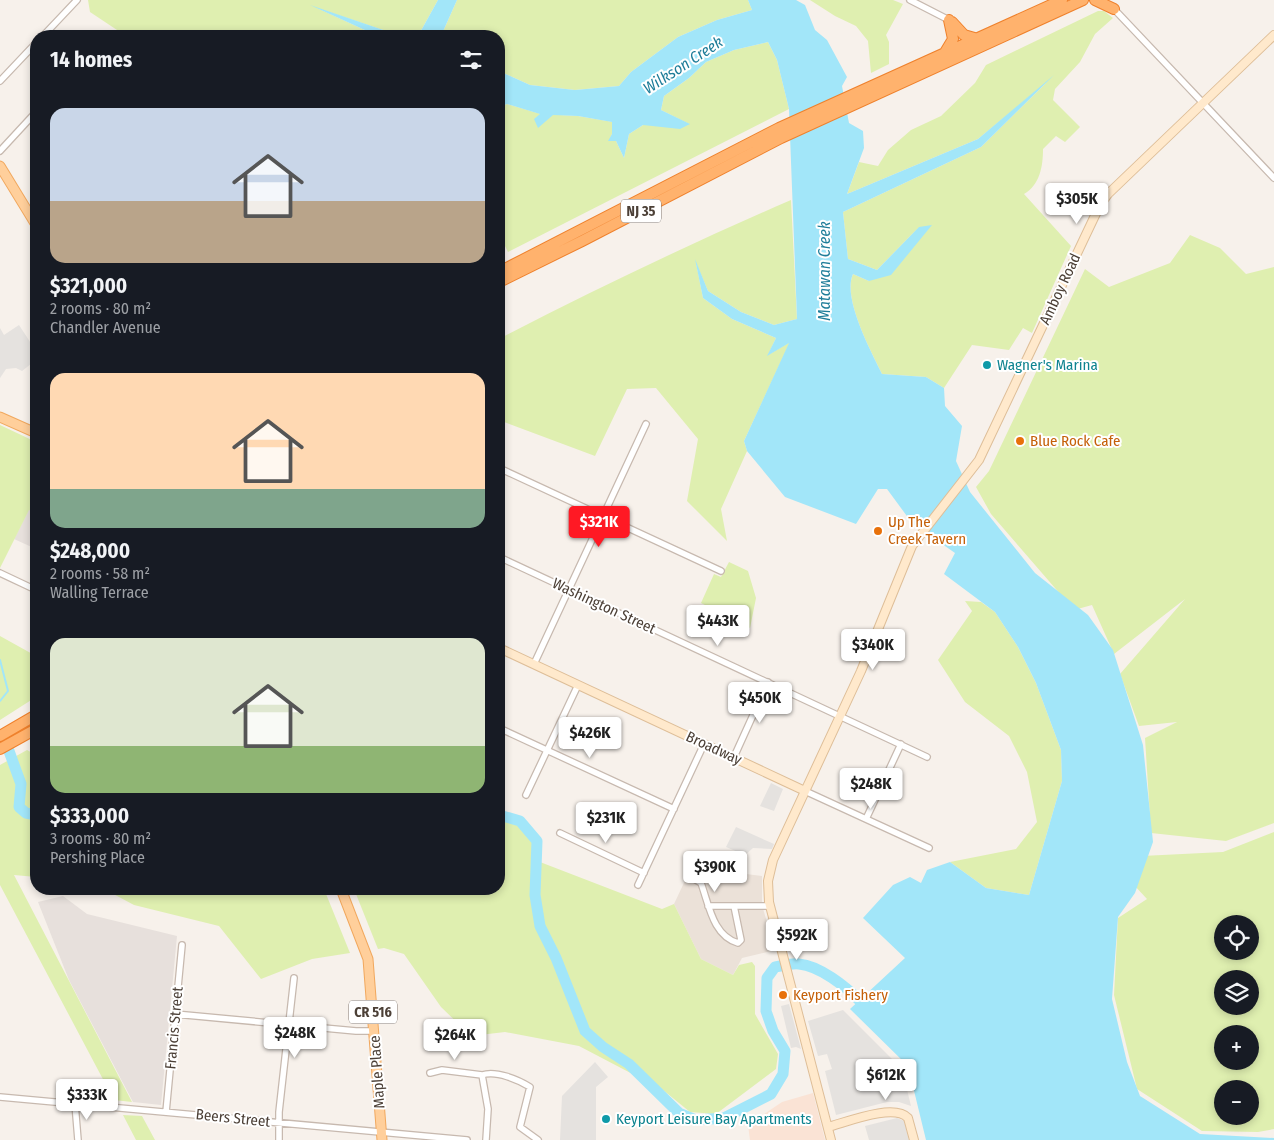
<!DOCTYPE html>
<meta charset="utf-8">
<style>
body{margin:0;font-family:"Fira Sans Condensed",sans-serif;background:#242831;color:#f1f3f6;height:100vh;display:flex;flex-direction:column;font-size:19px;white-space:nowrap}
*{box-sizing:border-box;margin:0}
p{font-size:16px;color:#9ea1a6}
.icon{flex:none;width:28px;height:28px;fill:none;stroke:currentColor;stroke-width:2;stroke-linecap:round;stroke-linejoin:round}
.map{position:relative;flex:1;overflow:hidden}
.details{position:absolute;left:30px;top:30px;width:475px;height:865px;display:flex;flex-direction:column;background:#171b24;border-radius:20px;box-shadow:0 2px 8px #0003}
.details>*{flex:none}
.fabs{position:absolute;left:1214px;top:915px;display:grid;gap:10px}
.fabs a{display:grid;place-items:center;width:45px;height:45px;border-radius:50%;background:#171b24;box-shadow:0 2px 8px #0003;font-size:25px}
.price{position:absolute;translate:-50% -42px;padding:0 11px;border-radius:5px;background:#fff;color:#222;font-size:16px;line-height:32px;filter:drop-shadow(0 1px 2px #0008)}
.price::after{content:'';position:absolute;left:50%;top:30px;width:15px;height:11px;margin-left:-8px;background:inherit;clip-path:polygon(0 0,100% 0,50% 100%)}
.price.active{background:#ff1924;color:#fff}
ul{padding:0;list-style:none}
li{display:grid;align-content:center;gap:10px;height:265px;padding:0 20px}
li span{display:grid;place-items:center;height:155px;border-radius:15px;color:#555}
li>.icon{margin-inline-start:auto}
span .icon{width:90px;height:90px;fill:#fffc;stroke-width:1}
li b{font-size:21px}
h2{display:flex;justify-content:space-between;align-items:center;height:60px;padding:0 20px;font-size:21px}
.map>svg:first-child{display:block}
.residential{fill:#ebe1d8}
.commercial{fill:#fae3d5}
.industrial{fill:#e7e0dc}
.green{fill:#dfefb0;fill-rule:evenodd}
.parking{fill:#e5e2df}
.water{fill:#a2e6f9}
.lines{fill:none;stroke-linecap:round;stroke-linejoin:round}
.stream{stroke:#a2e6f9;stroke-width:2}
.river{stroke:#a2e6f9;stroke-width:11}
.street-casing{stroke:#c7b9af;stroke-width:8}
.secondary-casing{stroke:#debe98;stroke-width:10}
.primary-casing{stroke:#f1a85e;stroke-width:11}
.highway-casing{stroke:#ef812c;stroke-width:12}
.street{stroke:#fff;stroke-width:5.5}
.secondary{stroke:#ffe9cc;stroke-width:8}
.primary{stroke:#ffcf9b;stroke-width:9}
.highway{stroke:#ffb26d;stroke-width:10}
.culture-dot{fill:#0f9aa8;stroke:#fff;stroke-width:2}
.food-dot{fill:#e8710a;stroke:#fff;stroke-width:2}
.labels{text-anchor:middle;dominant-baseline:central;stroke-width:4;stroke-linejoin:round;paint-order:stroke}
.shield{fill:#fff;stroke:#827973;stroke-width:1}
.shield-label{font-size:14px;font-weight:bold;fill:#4c4037}
.street-label{font-size:15px;fill:#4c4037;stroke:#fff}
.culture-label{font-size:15px;fill:#0d838f;stroke:#fff;text-anchor:start}
.food-label{font-size:15px;fill:#c56008;stroke:#fff;text-anchor:start}
.water-label{font-size:16px;font-style:italic;fill:#1e7d99;stroke:#fff}
</style>
<div class="map">
<svg width="1274" height="1140" viewBox="0 0 1274 1140">
<rect width="100%" height="100%" fill="#f7f1eb"/>
<path class="residential" d="M698,853l19,9 -3,8 48,6v29l13,45 -33,8 -9,17 -32,-16 -27,-55z"/>
<path class="commercial" d="M813,1093l12,47h-75l-2,-15 34,-23z"/>
<path class="industrial" d="M29,509l7,4v36l-22,-10z
M63,896l24,18 90,22 -16,169 -28,-3 -64,-122 -31,-78z"/>
<path class="green" d="M88,0h350l-20,36h-17l-84,-28 61,28h-252l-36,-24z
M457,0h291l4,10 -35,10 -39,17 -47,35 -12,14 -44,4 -45,-5 -31,-14v-35h-58z
M810,0h83l10,4 -17,31 3,7v22l-18,9 -3,-32 -12,-15 -21,-10z
M1098,11h6l9,7 -18,16 -15,28 -25,27 -2,11 27,27 -15,15 -9,-6 -13,13c0,17 -3,36 -19,45l47,52 -39,87 -9,-5 -14,22 -37,-5 -28,43 -18,-11 -44,-3c-11,-23 -40,-76 -29,-100l16,7 50,-54 -42,43 -29,-11 -5,-47 138,-65 66,-65 -69,57 -131,55 12,-32 19,4 10,-16 23,-20 30,-14 34,-33 11,-18z
M768,42l9,18 12,49 -281,143 -9,-18v-127l8,-3 34,10 37,2 35,6 -1,12 -3,7h7l8,17 5,-24 14,-9 46,-1 -28,-14 3,-14 25,-18 17,-16 28,-12z
M791,200l6,119 -23,6 -33,-13 -33,-21 -12,-28 7,35 29,21 44,19 -8,17 22,-13 -46,99 3,10 -26,58 6,32 -40,-40 11,-62 -42,-51 -29,1 -32,67 -96,-36v-81c96,-50 193,-96 292,-139z
M1190,235l30,13 26,26 28,-7v556l-48,18 -75,-8 -6,-95 32,-16 -38,4 -19,-52 65,-75 -71,55 -22,-49 -18,5 -83,-96 -15,-27 13,-16 96,-202 24,18 61,-24z
M0,425l36,17v71l-7,-3 -29,58z
M729,562l19,9 8,27 -6,30 -49,-25 13,-29 7,3z
M965,601l16,1 14,10 23,35 18,36 25,67 1,31 -33,114 -43,-7 -36,-26 66,-13 21,-27 -10,-50 -18,-36 -44,-34 -27,-42 34,-49z
M0,636l36,20v41l-36,23z
M27,750l9,5v122l-22,-2 118,227 -18,-2 -114,-215v-120z
M499,810l24,9 16,18 1,25 122,47 12,-5 27,55 32,16 6,-10 13,-3 3,4v48l23,40 -2,15 -60,45 -26,-2 -27,-22 -84,-44 -74,-14 -34,4 -30,-29 -37,-53 -20,-6 -6,1 -24,-60h145z
M1274,832v297l-16,3 -56,-1 -65,-42 -23,-94 4,-77 29,-19 -13,-14 8,-29 81,-4zM1222,924h28v27h-28zM1222,979h28v27h-28zM1222,1034h28v27h-28zM1222,1089h28v27h-28z
M104,889h220l26,64 -38,6 -51,20 -42,-53 -85,-21z
M123,1115l19,1 13,24h-19z"/>
<path class="parking" d="M19,325l17,26v9l-14,11 -6,-3 -10,1 -6,9v-50l4,7z
M771,783l12,6 -9,22 -14,-5z
M736,827l38,17 -2,5 -19,-1 -8,7 -19,-8z
M789,1004l12,45 -5,-2 -5,1 -10,-42z
M843,1010l59,59 9,37 -12,-4h-12l-51,13 -11,-44 7,-2 -5,-15 -9,2 -10,-35z
M595,1062l13,15 -12,10v53h-36l2,-44z
M897,1118l7,3 5,19h-40l-4,-14z"/>
<path class="water" d="M438,0h19l-16,36h-23z
M748,0h48l9,5 10,25 12,10 20,37 -5,9 7,37 14,8 1,17 -17,46 131,-55 76,-64 -73,72 -138,65 5,47 29,11 42,-43 13,-2 -41,50 -22,6 -16,-7c-11,24 18,77 29,100l44,3 18,11 1,18 17,20 -6,35 14,31 65,81 53,42 25,35 30,95 10,97 -18,51 -17,24 -6,82 15,63 13,34 60,38 74,4v2h-348l-18,-74 -58,-57 55,-51 -42,-40 30,-33 17,-8 11,6 6,-13 23,-8 36,26 43,7 33,-114 -1,-31 -25,-67 -18,-36 -23,-35 -51,-38 11,-21 -43,-30 -25,-34h-9l-22,35 -71,-27 -38,-46 -3,-10 45,-98 -22,13 9,-18 -44,-19 -29,-21 -8,-39 13,32 33,21 33,13 23,-6 -8,-210 -12,-49 -9,-18 -34,8 -28,12 -17,16 -25,18 -3,14 29,14 -10,5 -37,-4 -14,9 -5,24 -8,-17h-8l4,-7v-12l-34,-6 -25,-1 -15,13 -4,-9 6,-5 -33,-10 -8,3v-36l31,14 45,5 44,-4 12,-14 47,-35 39,-17 35,-10z
M310,5l91,31h-23z"/>
<g class="lines">
<path class="stream" d="M0,660l8,31 -8,10"/>
<path class="river" d="M9,751l12,33 -2,23 7,6 10,2
M499,815l21,6 17,20 -2,54 5,31 16,32 29,73 18,16 26,17 50,49 17,7 28,-2 47,-24 12,-20 2,-23 -12,-20 -7,-20 1,-33 8,-11c7,-1 16,-4 24,-3 21,2 46,22 61,37"/>
<g class="street-casing">
<path id="street" d="M910,0l39,20
M1114,9l160,169
M43,36l34,-36
M0,81l36,-38
M0,151l36,-39
M499,468l222,103
M499,557l428,200
M0,573l36,17
M534,664l112,-240
M499,728l175,81
M734,757l34,-75
M805,791l124,57
M526,795l52,-110
M866,819l35,-75
M560,833l84,40
M691,877l10,6c8,22 12,53 37,60l3,-3 -7,-34
M638,885l66,-141
M708,906h62
M175,1014l181,17h18
M430,1073l12,-3 40,5
M0,1097l467,43
M75,1104l3,36
M166,1112l16,-167
M279,1140v-28l15,-134
M486,1140l2,-31 -6,-34c14,-5 37,5 48,12l-10,40 18,13"/>
</g>
<g class="secondary-casing">
<path id="secondary" d="M499,648l306,143
M828,1127c19,-5 66,-24 80,-9l6,22
M831,1140l-62,-238 -1,-21 5,-21 88,-189 51,-125 67,-86 121,-255 8,-11 166,-159"/>
</g>
<g class="primary-casing">
<path id="primary" d="M0,166l36,59
M0,417l36,16
M341,889l27,70 14,181"/>
</g>
<g class="highway-casing">
<path id="highway" d="M1095,0l19,9
M952,22l12,13 14,4
M944,54l9,-15 -4,-19
M499,272l280,-144 283,-128
M499,282l83,-41 199,-103 302,-138
M0,736l36,-21
M0,749l36,-20"/>
</g>
<use href="#street" class="street"/>
<use href="#secondary" class="secondary"/>
<use href="#primary" class="primary"/>
<use href="#highway" class="highway"/>
</g>
<g class="culture-dot">
<circle cx="987" cy="365" r="5"/>
<circle cx="606" cy="1119" r="5"/>
</g>
<g class="food-dot">
<circle cx="1020" cy="441" r="5"/>
<circle cx="878" cy="531" r="5"/>
<circle cx="783" cy="995" r="5"/>
</g>
<g class="labels">
<g class="shield">
<rect x="621" y="199.5" width="40" height="23" rx="4"/>
<rect x="349" y="1000.5" width="48" height="23" rx="4"/>
</g>
<g class="shield-label">
<text x="641" y="211">NJ 35</text>
<text x="373" y="1012">CR 516</text>
</g>
<g class="street-label">
<text transform="translate(1060 289) rotate(-65)">Amboy Road</text>
<text transform="translate(604 606) rotate(25)">Washington Street</text>
<text transform="translate(714 748) rotate(25)">Broadway</text>
<text transform="translate(174 1028) rotate(-85)">Francis Street</text>
<text transform="translate(377 1072) rotate(-94)">Maple Place</text>
<text transform="translate(233 1118) rotate(6)">Beers Street</text>
</g>
<g class="culture-label">
<text x="997" y="365">Wagner's Marina</text>
<text x="616" y="1119">Keyport Leisure Bay Apartments</text>
</g>
<g class="food-label">
<text x="1030" y="441">Blue Rock Cafe</text>
<text x="888" y="522">Up The<tspan x="888" dy="17">Creek Tavern</tspan></text>
<text x="793" y="995">Keyport Fishery</text>
</g>
<g class="water-label">
<text transform="translate(683 65) rotate(-33)">Wilkson Creek</text>
<text transform="translate(824 271) rotate(-90)">Matawan Creek</text>
</g>
</g>
</svg>
<div class="fabs">
<a><svg class="icon" aria-label="locate" viewBox="0 0 24 24"><circle cx="12" cy="12" r="6"/><path d="M12 2v4M12 18v4M2 12h4M18 12h4"/></svg></a>
<a><svg class="icon" aria-label="layers" viewBox="0 0 24 24"><path d="M12 4l9 5-9 5-9-5zM3 14l9 5 9-5"/></svg></a>
<a>+</a>
<a>−</a>
</div>
<b class="price" style="left:1077px;top:225px">$305K</b>
<b class="price active" style="left:599px;top:548px">$321K</b>
<b class="price" style="left:718px;top:647px">$443K</b>
<b class="price" style="left:873px;top:671px">$340K</b>
<b class="price" style="left:760px;top:724px">$450K</b>
<b class="price" style="left:590px;top:759px">$426K</b>
<b class="price" style="left:871px;top:810px">$248K</b>
<b class="price" style="left:606px;top:844px">$231K</b>
<b class="price" style="left:715px;top:893px">$390K</b>
<b class="price" style="left:797px;top:961px">$592K</b>
<b class="price" style="left:295px;top:1059px">$248K</b>
<b class="price" style="left:455px;top:1061px">$264K</b>
<b class="price" style="left:886px;top:1101px">$612K</b>
<b class="price" style="left:87px;top:1121px">$333K</b>
<section class="details">
<h2>14 homes<svg class="icon" aria-label="filters" viewBox="0 0 24 24"><path d="M4 7h16M4 17h16"/><circle cx="9" cy="7" r="2"/><circle cx="15" cy="17" r="2"/></svg></h2>
<ul>
<li><span style="background:linear-gradient(#c9d6e8 60%,#b9a48a 0)"><svg class="icon" aria-label="home" viewBox="0 0 24 24"><path d="M3 11l9-7 9 7M6 9v11h12V9"/></svg></span><div><b>$321,000</b><p>2 rooms · 80 m²</p><p>Chandler Avenue</p></div></li>
<li><span style="background:linear-gradient(#ffd9b3 75%,#7fa58c 0)"><svg class="icon" aria-label="home" viewBox="0 0 24 24"><path d="M3 11l9-7 9 7M6 9v11h12V9"/></svg></span><div><b>$248,000</b><p>2 rooms · 58 m²</p><p>Walling Terrace</p></div></li>
<li><span style="background:linear-gradient(#dfe7d0 70%,#8fb573 0)"><svg class="icon" aria-label="home" viewBox="0 0 24 24"><path d="M3 11l9-7 9 7M6 9v11h12V9"/></svg></span><div><b>$333,000</b><p>3 rooms · 80 m²</p><p>Pershing Place</p></div></li>
</ul>
</section>
</div>
